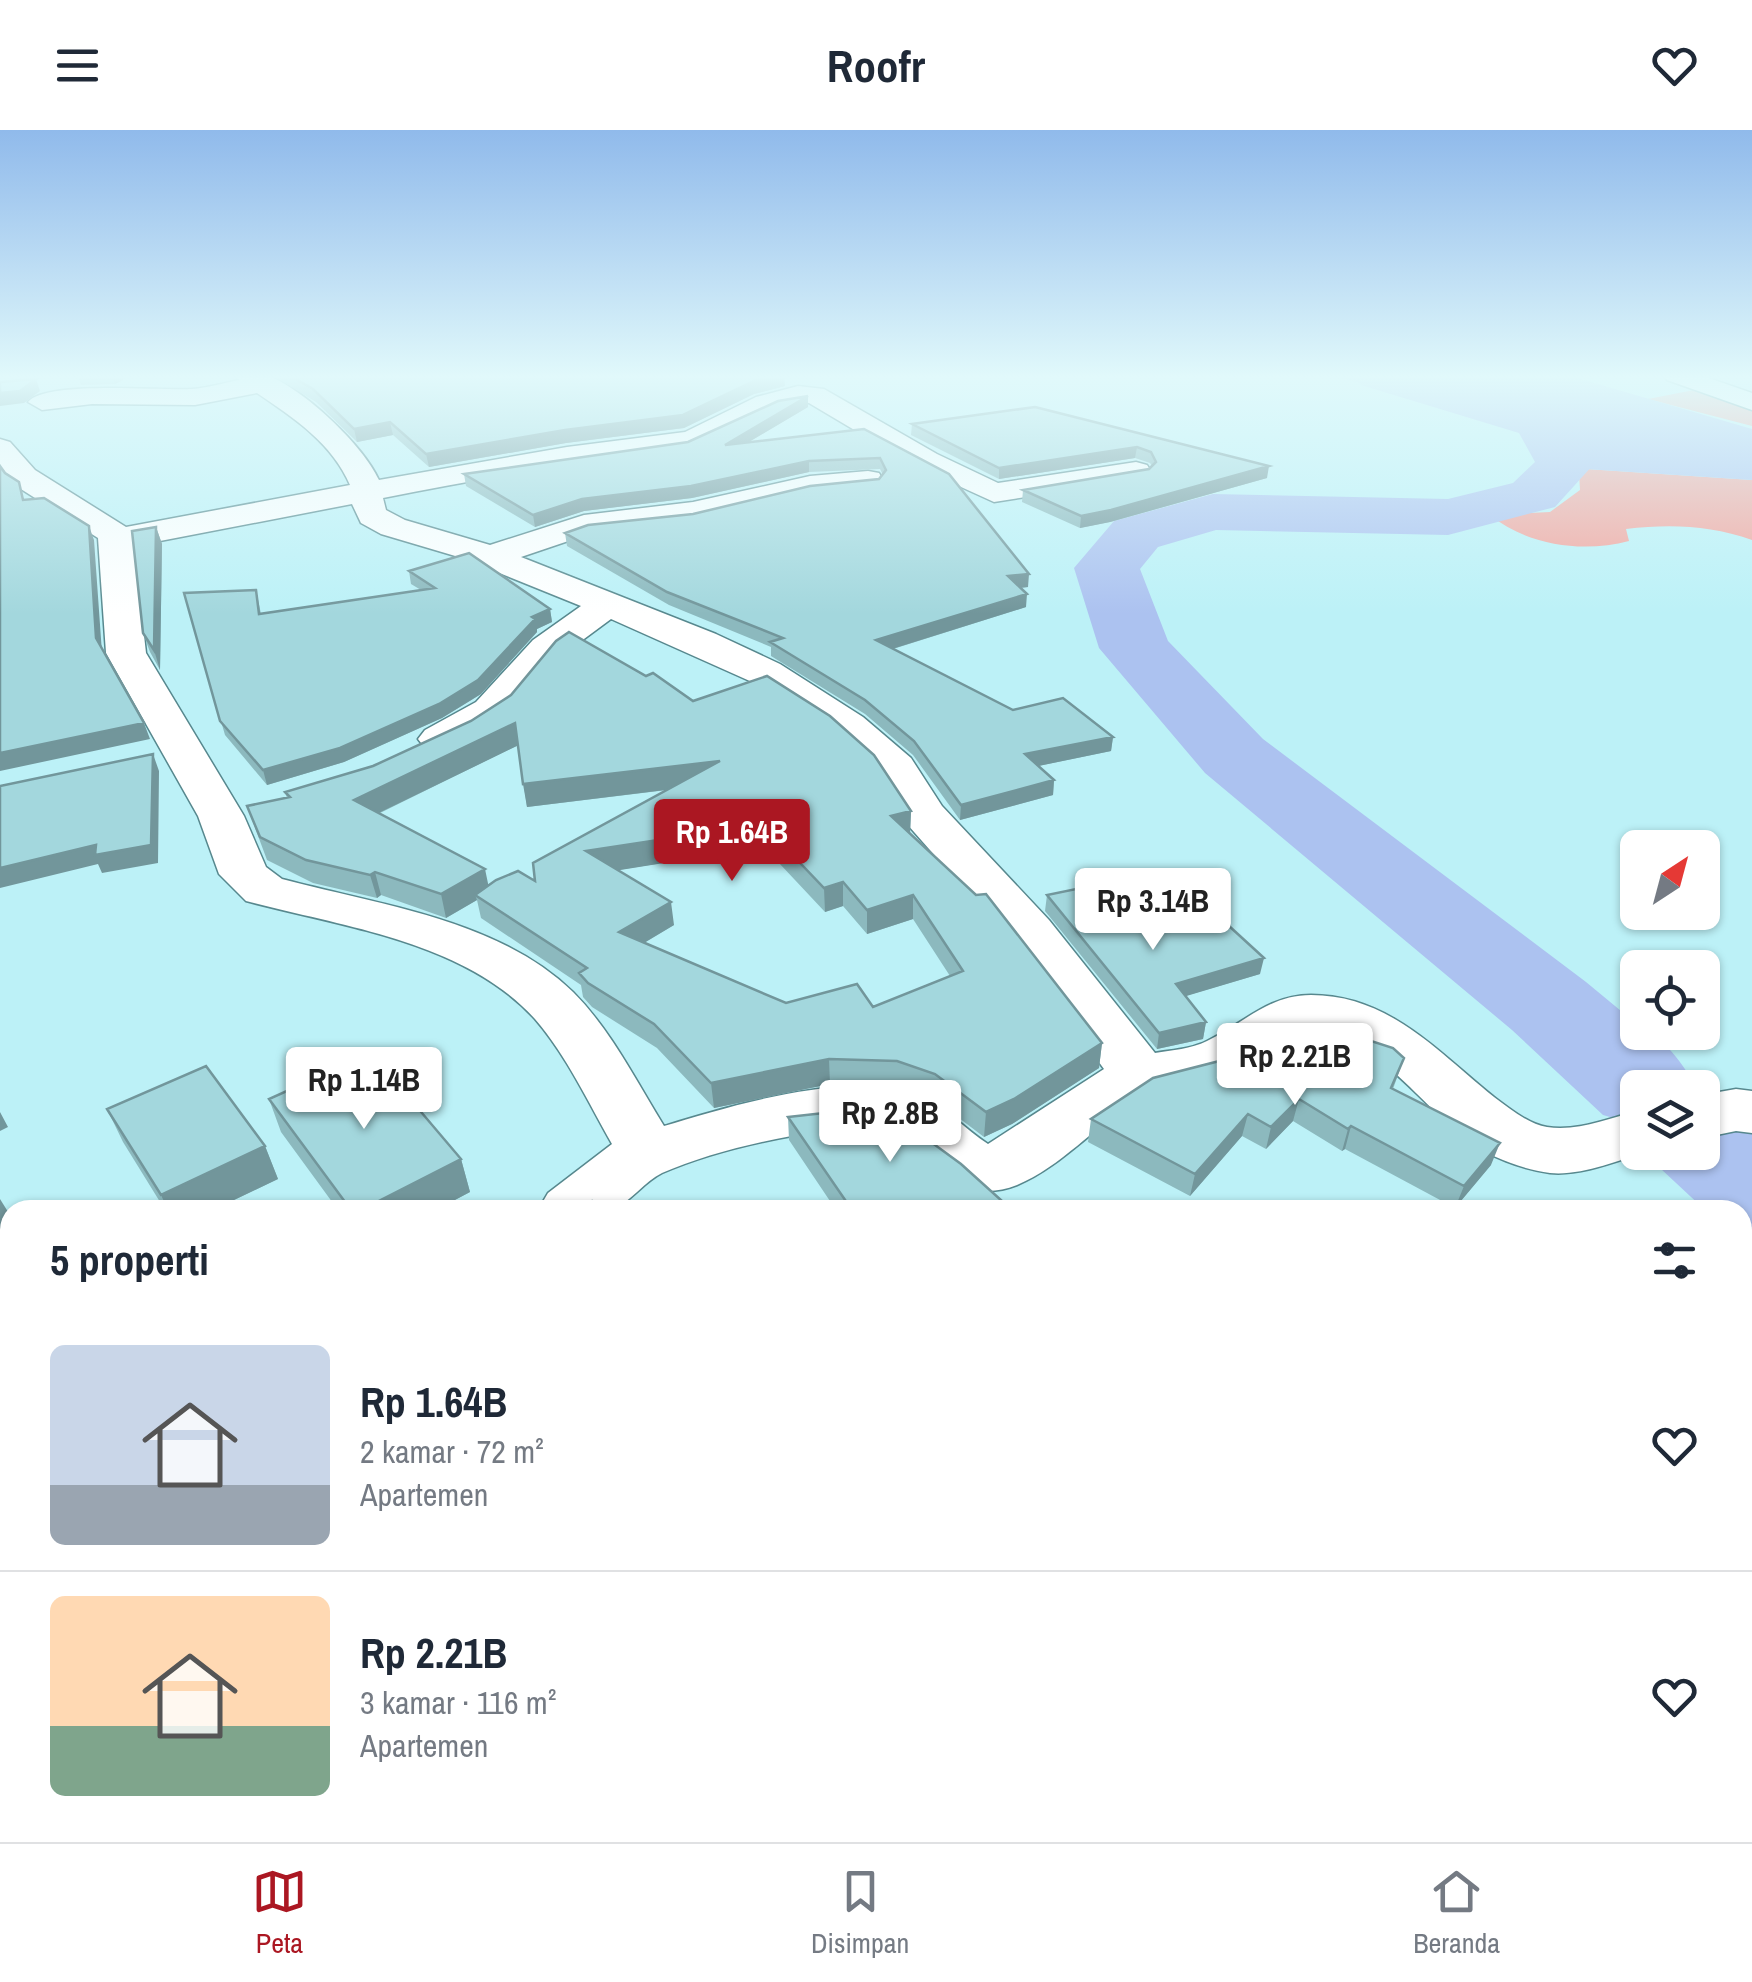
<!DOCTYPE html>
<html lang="id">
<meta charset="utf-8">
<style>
body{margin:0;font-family:"Archivo Narrow",sans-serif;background:#f6f6f7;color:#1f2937;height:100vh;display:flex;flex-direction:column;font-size:38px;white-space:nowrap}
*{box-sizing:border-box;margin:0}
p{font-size:32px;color:#747a83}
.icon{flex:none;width:55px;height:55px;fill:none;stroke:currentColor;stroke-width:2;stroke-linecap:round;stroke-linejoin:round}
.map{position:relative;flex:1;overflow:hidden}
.panel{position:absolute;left:0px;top:1070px;width:1752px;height:642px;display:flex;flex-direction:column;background:#fff;border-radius:30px 30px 0 0;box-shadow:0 2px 8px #0004}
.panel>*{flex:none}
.needle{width:65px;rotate:36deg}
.fabs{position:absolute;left:1620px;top:700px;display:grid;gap:20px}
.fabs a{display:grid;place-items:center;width:100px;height:100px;border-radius:15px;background:#fff;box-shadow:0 2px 8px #0004;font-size:50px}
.price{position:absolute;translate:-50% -85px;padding:0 22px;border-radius:10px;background:#fff;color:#222;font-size:32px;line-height:65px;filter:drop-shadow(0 2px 5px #0008)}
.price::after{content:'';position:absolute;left:50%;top:60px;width:30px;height:22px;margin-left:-15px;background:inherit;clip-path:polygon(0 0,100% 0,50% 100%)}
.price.selected{background:#ab1722;color:#fff}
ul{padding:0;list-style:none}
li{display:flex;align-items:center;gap:30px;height:250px;padding:0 50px}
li+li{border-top:2px solid #e0e1e3}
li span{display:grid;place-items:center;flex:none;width:280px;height:200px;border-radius:15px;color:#555}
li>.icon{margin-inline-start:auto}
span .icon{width:120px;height:120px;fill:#fffc;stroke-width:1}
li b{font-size:42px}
h2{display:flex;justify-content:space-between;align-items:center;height:120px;padding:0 50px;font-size:42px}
header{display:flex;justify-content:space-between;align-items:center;height:130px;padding:0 50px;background:#fff;font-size:45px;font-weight:800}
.tab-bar{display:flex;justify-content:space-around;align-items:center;height:140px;border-top:2px solid #e0e1e3;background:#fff;font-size:28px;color:#747a83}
.tab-bar a{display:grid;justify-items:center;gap:5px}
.tab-bar .selected{color:#ab1722}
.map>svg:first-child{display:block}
.green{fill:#f4a59e}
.water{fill:#acc2f0}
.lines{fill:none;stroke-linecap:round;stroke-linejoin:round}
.river{fill:#acc2f0;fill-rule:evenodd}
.minor-casing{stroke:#57888e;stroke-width:3}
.minor{fill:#fff;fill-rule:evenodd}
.wall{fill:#8cb9be;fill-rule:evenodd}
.shaded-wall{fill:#72969b}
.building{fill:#a3d7dd;stroke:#72969b;stroke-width:2.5;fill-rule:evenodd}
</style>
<header><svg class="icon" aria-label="menu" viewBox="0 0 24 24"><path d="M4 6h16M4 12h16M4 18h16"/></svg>Roofr<svg class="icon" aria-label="heart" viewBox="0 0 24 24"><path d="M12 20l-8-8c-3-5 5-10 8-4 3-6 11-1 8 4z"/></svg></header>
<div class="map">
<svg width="1752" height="1712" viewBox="0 0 1752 1712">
<rect width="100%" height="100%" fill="#bcf1f7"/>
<path class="green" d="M1699,259l53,16v21l-104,-27z
M1586,339l166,11v60c-42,-15 -83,-16 -126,-11l3,12c-46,12 -101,5 -139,-26l60,-3 30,-22 -1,-17z"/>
<path class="water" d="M1328,245h239l185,54v51l-166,-11 -30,-8 -27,-28 -45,-20z"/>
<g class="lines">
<path class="river" d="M1354,245h76l128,36 35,54 -38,42 -107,28 -232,-5 -58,17 -18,22 28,72 95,98 323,243 52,43v7c25,0 47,36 59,56h-59v37l-35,-10 -91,-85 -307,-257 -106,-125 -25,-80 40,-47 99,-27 235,5 65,-16 22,-21 -16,-29 -158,-48z
M1702,969l41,12 9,7v109l-10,-3v-14h-37l-44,-41 -10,-17h51z"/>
<g class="minor-casing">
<path id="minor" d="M235,245c9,0 23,-3 31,0 37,13 97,70 113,105l188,-33 118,-15 71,-35 42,-11 26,3 113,65 61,29 138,-21 11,3 4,6 -4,6 -11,3 -142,22 -79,-36 -106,-63c-43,-3 -80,37 -121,46 -35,7 -72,8 -107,14 -66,10 -132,22 -198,35l3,12 19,10 85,25 94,-30 109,-13 117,-26 58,-5 11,2 4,7 -4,7 -69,7 -117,28 -104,12 -68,23 195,77 64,30 83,53 48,41 31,48 107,114 106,133c17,-3 36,-4 52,-12 36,-17 61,-46 104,-46 78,0 127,57 183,102 15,11 34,27 53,30 30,5 62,-9 91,-16v41h8c-29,9 -65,24 -96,21 -29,-4 -60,-16 -83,-33 -43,-32 -101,-115 -160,-109 -23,3 -42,31 -64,40 -34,16 -74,14 -108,32 -41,23 -74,64 -118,82 -73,29 -99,-58 -148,-57 -61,1 -150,20 -207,45 -18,9 -31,28 -48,36 -13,6 -59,1 -76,1l10,-17 64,-49c-24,-42 -45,-88 -77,-125 -71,-78 -192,-92 -289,-118l-27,-27 -21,-58 -92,-163 -8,-115 -85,-54 -13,-17v-28l10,3 25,28 91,57 224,-42c-18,-42 -56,-67 -93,-92l-62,12 -103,-1 -50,6 -14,-8c18,-22 133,-11 164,-13 15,-1 31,-6 47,-9zM352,374l9,19 20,11 81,24 119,48 -48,34 -57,62 -51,28 -7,9 7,9 15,4 15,-4 51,-28 55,-64 50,-37 141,63 81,53 44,40 30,49 104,118 93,127 -116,75c-22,-14 -40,-35 -64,-46 -68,-31 -190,7 -260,28 -28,-45 -53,-96 -91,-134 -75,-73 -194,-87 -291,-113l-16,-12 -22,-51 -98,-163 -12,-107z
M1663,245h37l52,18v17l-85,-30z
M1736,959l16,2v42l-16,-2 -34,7v-43z
M86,1702h96l-2,10h-96z
M757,1702h118l-3,10h-119z"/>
</g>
<use href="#minor" class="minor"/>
</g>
<path class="wall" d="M78,245h44l1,5 -8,4 -34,1z
M272,245h512l1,11 -31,8 -70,34 -118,15 -137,24 -36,-32 -36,7 -41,-40z
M808,266v11l-59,35 115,-13 164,158 -8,1 6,19 -133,42 120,61 100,27 -2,14 -73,15 16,14 -1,15 -93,25 -47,-65 -48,-41 -94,-58v-9l-102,-42 -102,-59 -2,-13 128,-19 186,-35 4,-4 -3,-6 -71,3 -117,26 -108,13 -49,16 -69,-41 -2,-12 224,-32z
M1035,277l232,71 -157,44 -30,6 -58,-26 1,-12 126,-21 3,-3 -2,-3 -15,-5 -136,21 -88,-44 1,-11z
M156,397l6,17 -2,126 -10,-18 -7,-19z
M409,441l141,38 2,13 -15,7v3l-56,62 -39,24 -98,44 -77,23 -42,-50 -41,-142 72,-3 5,24 160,-24 -10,-6z
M646,546l265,135 -1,23 192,209 -3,25 -87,56 -28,13 -50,-38 -37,-13 -67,-2 -116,24 -57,-60 -65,-41 -9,-10 -2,-12 -100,-67 -4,-18 -31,18 -65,-23 -4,3 -64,-15 -46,-23 -20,-54 40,-8 -2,-6 88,-26zM518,615l9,62 140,-17 -132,91 -46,4 -109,-72zM764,717l61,65 18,-6 24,28 46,-15 37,57 -77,31 -87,-4 -142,-60 30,-18 -56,-55z
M1047,765l101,39 112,40 -75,22 21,26 -3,17 -46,10 -112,-138z
M1404,928l-11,31 98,76 -36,43 -110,-59 -3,2 -49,-30 -27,28 -24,-13 -52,60 -102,-54 3,-23 216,-36z
M269,969l192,60 9,33 -34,18h-98l-57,-78z
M107,979l158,37 13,33 -65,31h-48l-42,-68z
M788,987l224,93h-176l-47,-70z
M1752,1592v120h-17l-9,-10h16v-103z
M545,1702h78l-76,8z
M981,1702h184l5,10h-190z"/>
<path class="shaded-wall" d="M112,245h9l2,5 -8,4z
M779,245h5l1,11 -31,8 -70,34 -118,15 -137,24 -3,-13z
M36,249l4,12 -16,12 -24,3v-13z
M808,266v11l-83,49v-11z
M390,292l3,13 -36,7 -3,-13z
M1137,317l-2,11 -136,21v-11z
M809,331v11l-117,26 -108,13 -49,16 -2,-12 49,-16z
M1269,336l-2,12 -157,44 -30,6 1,-12z
M89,396l5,14 8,113 -6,-15z
M156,397l6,17 -2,126 -6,-20z
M1029,444l-1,13 -21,2 1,-13z
M1027,464l-1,13 -150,47v-14z
M550,479l2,13 -15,7v3l-56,62 -39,24 -98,44 -77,23 -4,-15 269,-153z
M144,593l6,16 -150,32v-18z
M515,593l4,22 -159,77 -6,-22z
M1113,607l-2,14 -87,18 1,-15z
M153,624l6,17 -1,92 -56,10 -4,-9 -98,24v-20z
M720,631l2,22 -195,24 -4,-23z
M1054,650l-1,15 -93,25 1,-15z
M911,681l-1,23 -19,-18z
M763,694l1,23 -175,28 -3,-24z
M485,739l5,24 -15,2 2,5 -31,18 -5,-24z
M375,742l6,23 -4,3 -7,-23z
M843,752v24l-18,6 -1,-24z
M913,765v24l-46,15v-24z
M671,772l3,23 -52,31 -3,-24z
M1264,828l-4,16 -87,26 3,-16z
M1206,892l-3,17 -46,10 2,-16z
M1102,913l-3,25 -87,56 -28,13 2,-25z
M829,929l1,25 -116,24 -3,-25z
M1299,969l-6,22 -27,28 5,-22z
M0,982l8,15 -8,4z
M1248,984l-6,22 -52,60 5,-22z
M1351,996l-6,23 -3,2 6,-22z
M1500,1013l-9,22 -36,43 9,-22z
M265,1016l13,33 -65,31h-45l-7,-15z
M461,1029l9,33 -34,18h-75z
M0,1069l10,16v18l-10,5z
M0,1275l10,24v16l-10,-24z
M10,1449v23l-10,-13v-5z
M3,1506l7,9v33z
M10,1692v10h46l-15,10h-41v-14z
M270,1702h24l-2,10h-24z"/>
<path class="building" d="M289,245h490l-25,6 -71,34 -118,15 -139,24 -36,-32 -36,7 -41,-40z
M36,249l-16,12 -20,2v-11z
M808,266l-83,49 139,-16 85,45 80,100 -21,2 19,18 -151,46 137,70 50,-12 50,39 -88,17 29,26 -93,25 -47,-64 -49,-41 -95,-58 13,-4 -116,-46 -102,-59 23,-8 105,-11 117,-28 69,-7 7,-9 -6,-12 -71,3 -118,25 -109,13 -49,16 -69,-41 224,-32 90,-41z
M1035,277l234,59 -158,44 -30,6 -58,-26 126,-21 7,-7 -5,-10 -14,-5 -138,21 -87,-44z
M0,336l5,7 14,9 4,18 21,-2 45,28 7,112 48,85 -144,30z
M156,397l-2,123 -11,-17 -11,-102z
M469,423l81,56 -18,8 3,2 -57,61 -39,24 -99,44 -77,22 -43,-49 -36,-128 72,-3 3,24 176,-26 -26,-17z
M569,502l77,44 7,-3 40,28 74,-25 63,40 44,39 37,56 -20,5 85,79 10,-1 116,149 -88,56 -28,13 -51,-38 -38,-13 -68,-2 -118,24 -57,-59 -66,-41 -9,-10 8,-5 -112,-73 21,-15 22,-9 17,10 -2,-18 187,-102 -197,23 -8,-61 -161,77 131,69 -44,25 -66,-22 -5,3 -64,-15 -46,-23 -13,-31 43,-9 -5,-5 88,-26 98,-45 40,-26 45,-54zM763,694l61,64 19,-6 24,28 46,-15 50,76 -90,36 -16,-23 -71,19 -167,-71 52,-30 -85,-51z
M153,624l-2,91 -56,10 1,-10 -96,23v-82z
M1105,753l43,51 69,-19 47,43 -88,26 30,38 -47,11 -112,-138z
M1334,899l59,19 11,10 -13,30 109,55 -36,43 -113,-60 -3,3 -49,-30 -28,28 -23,-13 -53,60 -104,-55 62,-41 86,-22 17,22 18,-14 33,19z
M371,923l90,106 -100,51h-10l-82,-111z
M206,936l59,80 -104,49 -54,-86z
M869,978l32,12 60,44 51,46h-160l-64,-93z
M592,1071l9,9h-24z
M0,1291l10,24v134l-10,5z
M3,1506l7,42v144l-10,6v-190z
M1752,1592v81l-10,-10v-64z
M139,1702h131l-2,10h-132z
M991,1702h174l5,10h-174z"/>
<linearGradient id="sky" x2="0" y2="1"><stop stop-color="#90baeb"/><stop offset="0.51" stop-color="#e1f9fb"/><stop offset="1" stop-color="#e1f9fb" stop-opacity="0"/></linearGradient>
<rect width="1752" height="484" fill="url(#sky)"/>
</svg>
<div class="fabs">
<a><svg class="needle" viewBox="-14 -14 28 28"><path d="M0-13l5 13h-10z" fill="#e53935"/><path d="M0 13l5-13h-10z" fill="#747a83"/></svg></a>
<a><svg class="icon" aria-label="locate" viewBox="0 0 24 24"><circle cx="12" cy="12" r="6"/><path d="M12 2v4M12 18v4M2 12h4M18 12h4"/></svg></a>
<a><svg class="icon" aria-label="layers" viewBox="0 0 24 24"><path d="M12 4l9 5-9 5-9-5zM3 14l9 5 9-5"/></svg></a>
</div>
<b class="price selected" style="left:732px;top:754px">Rp 1.64B</b>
<b class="price" style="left:1153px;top:823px">Rp 3.14B</b>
<b class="price" style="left:1295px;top:978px">Rp 2.21B</b>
<b class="price" style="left:364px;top:1002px">Rp 1.14B</b>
<b class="price" style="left:890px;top:1035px">Rp 2.8B</b>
<section class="panel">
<h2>5 properti<svg class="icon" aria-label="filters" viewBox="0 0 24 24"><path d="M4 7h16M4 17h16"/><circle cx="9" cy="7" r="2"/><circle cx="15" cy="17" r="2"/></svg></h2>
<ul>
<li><span style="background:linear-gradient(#c9d6e8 70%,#9aa5b1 0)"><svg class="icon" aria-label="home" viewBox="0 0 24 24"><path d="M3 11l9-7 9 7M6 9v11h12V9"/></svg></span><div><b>Rp 1.64B</b><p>2 kamar · 72 m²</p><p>Apartemen</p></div><svg class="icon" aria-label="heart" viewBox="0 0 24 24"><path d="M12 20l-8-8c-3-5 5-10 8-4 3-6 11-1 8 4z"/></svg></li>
<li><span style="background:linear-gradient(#ffd9b3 65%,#7fa58c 0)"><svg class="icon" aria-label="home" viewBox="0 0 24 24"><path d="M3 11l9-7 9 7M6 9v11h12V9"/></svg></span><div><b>Rp 2.21B</b><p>3 kamar · 116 m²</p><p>Apartemen</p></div><svg class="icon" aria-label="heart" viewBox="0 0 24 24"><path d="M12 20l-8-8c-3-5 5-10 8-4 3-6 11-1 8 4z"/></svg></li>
</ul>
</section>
</div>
<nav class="tab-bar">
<a class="selected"><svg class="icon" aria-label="map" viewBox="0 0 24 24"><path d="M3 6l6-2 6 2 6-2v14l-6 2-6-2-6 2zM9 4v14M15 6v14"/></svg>Peta</a>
<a><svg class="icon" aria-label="saved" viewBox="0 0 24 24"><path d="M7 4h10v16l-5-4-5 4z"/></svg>Disimpan</a>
<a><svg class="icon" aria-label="home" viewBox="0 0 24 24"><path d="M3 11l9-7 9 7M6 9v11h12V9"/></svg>Beranda</a>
</nav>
